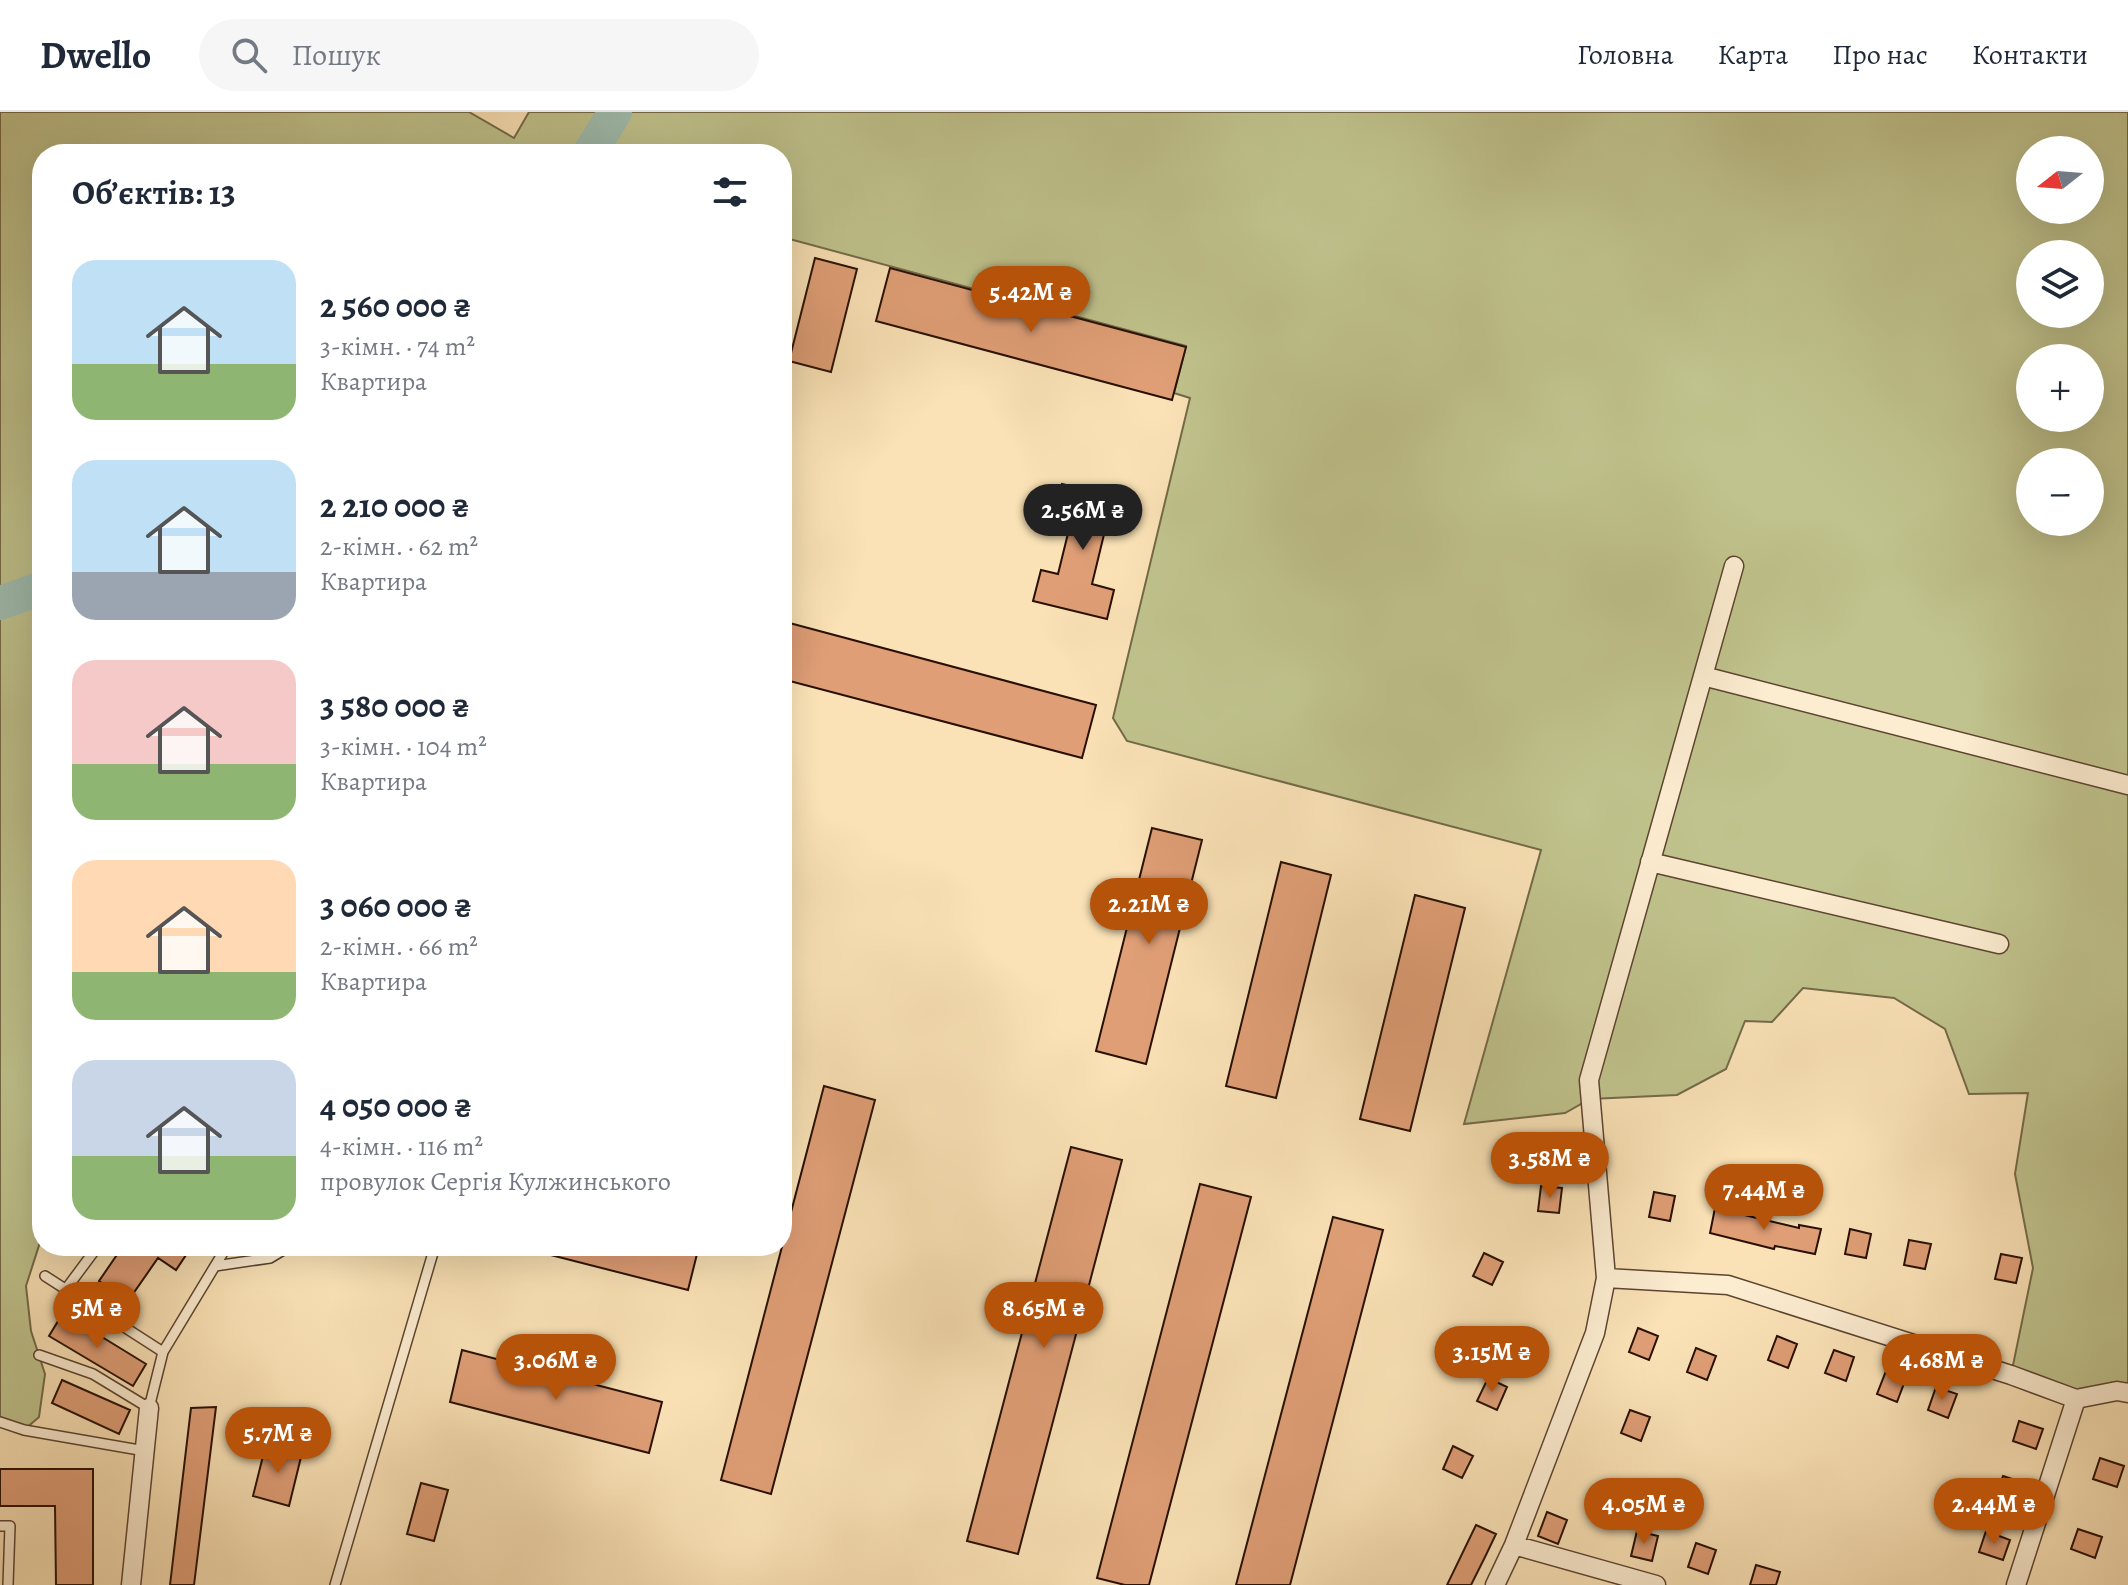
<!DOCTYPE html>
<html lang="uk">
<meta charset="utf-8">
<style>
body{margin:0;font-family:Alegreya,serif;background:#f6f6f7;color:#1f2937;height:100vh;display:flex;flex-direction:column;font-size:30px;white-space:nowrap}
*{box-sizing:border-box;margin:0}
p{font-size:26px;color:#747a83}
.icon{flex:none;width:44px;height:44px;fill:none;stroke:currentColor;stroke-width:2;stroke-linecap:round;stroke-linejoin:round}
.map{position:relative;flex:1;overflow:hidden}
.details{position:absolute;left:32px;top:32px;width:760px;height:1112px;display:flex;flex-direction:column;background:#fff;border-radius:32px;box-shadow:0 8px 32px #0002}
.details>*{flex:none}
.needle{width:52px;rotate:253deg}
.fabs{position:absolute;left:2016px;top:24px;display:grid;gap:16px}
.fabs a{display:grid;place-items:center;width:88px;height:88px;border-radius:50%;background:#fff;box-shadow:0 8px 32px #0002;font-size:40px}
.price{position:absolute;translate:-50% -68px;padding:0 18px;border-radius:28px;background:#b45309;color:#fff;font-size:26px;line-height:52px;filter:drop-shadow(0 2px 4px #0008)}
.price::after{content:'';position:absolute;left:50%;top:48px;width:24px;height:18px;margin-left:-12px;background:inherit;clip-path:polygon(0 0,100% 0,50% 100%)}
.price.current{background:#222;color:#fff}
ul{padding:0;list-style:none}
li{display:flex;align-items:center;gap:24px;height:200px;padding:0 40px}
li span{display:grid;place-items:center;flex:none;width:224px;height:160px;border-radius:24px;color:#555}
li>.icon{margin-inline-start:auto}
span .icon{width:96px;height:96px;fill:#fffc;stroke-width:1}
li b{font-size:34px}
h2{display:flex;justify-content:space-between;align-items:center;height:96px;padding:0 40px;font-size:34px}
header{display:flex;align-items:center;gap:48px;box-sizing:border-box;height:112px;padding:0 40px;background:#fff;border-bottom:2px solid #e0e1e3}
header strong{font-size:38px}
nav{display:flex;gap:44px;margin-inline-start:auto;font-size:28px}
.search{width:560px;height:72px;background:#f6f6f7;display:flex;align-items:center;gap:20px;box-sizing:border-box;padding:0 28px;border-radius:44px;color:#747a83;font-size:30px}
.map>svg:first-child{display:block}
.green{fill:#c0c38d;stroke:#746a48;stroke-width:2;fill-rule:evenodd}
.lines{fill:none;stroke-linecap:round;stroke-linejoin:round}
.river{stroke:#9ebdb0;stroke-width:34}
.building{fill:#df9e76;stroke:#281004;stroke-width:2}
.service-casing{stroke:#5c4430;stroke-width:12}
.minor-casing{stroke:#5c4430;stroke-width:21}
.service{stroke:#fcecd0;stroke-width:9}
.minor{stroke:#fcecd0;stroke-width:18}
</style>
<header>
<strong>Dwello</strong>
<div class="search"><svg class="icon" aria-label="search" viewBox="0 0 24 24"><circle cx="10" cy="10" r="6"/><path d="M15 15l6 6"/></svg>Пошук</div>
<nav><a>Головна</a><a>Карта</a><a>Про нас</a><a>Контакти</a></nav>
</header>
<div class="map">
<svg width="2128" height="1473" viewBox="0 0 2128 1473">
<rect width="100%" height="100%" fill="#fae2b6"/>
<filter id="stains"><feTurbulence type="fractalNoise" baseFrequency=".0025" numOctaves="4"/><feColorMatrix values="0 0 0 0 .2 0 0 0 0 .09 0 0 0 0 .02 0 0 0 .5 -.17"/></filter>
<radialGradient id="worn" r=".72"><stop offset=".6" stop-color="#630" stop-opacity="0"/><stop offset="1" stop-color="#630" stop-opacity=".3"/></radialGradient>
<path class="green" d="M0,0h469l45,26 15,-26h1599v1281l-52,6 -65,-24 22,-107 -18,-94 13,-81 -59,1 -24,-65 -51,-31 -91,-10 -31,34 -27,-1 -19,48 -49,26 -87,4 -25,14 -101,11 77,-274 -414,-109 -14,-23 77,-320 -16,-5 12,-47 -404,-109v-83h-740v1082l-16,50 5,45 14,43 -6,43 -15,13 -24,-8zM2030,38h60v60h-60zM2030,142h60v60h-60zM2030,246h60v60h-60zM2030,350h60v60h-60z"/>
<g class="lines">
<path class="river" d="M589,42l26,-42
M0,491l42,-15"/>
</g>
<path class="building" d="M815,146l42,11 -26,103 -42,-11z
M890,156l296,79 -14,53 -296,-79z
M1062,372l74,18 -7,25 -22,-5 -15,62 22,6 -7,29 -74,-18 8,-31 17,4 15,-61 -17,-4z
M782,509l314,84 -14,53 -300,-79z
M1152,716l50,12 -56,224 -50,-13z
M1281,750l50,13 -55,223 -50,-12z
M1415,783l50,13 -55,223 -50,-12z
M824,974l51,14 -104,394 -50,-14z
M1071,1035l51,13 -104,394 -51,-13z
M1200,1072l51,13 -102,388h-24l-28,-7z
M1541,1074l21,2 -3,25 -21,-2z
M1654,1080l21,4 -5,25 -21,-4z
M1715,1096l84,20v-3l22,4 -6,25 -40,-8 -1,3 -64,-16z
M1333,1105l50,13 -93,355h-54z
M1850,1117l21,5 -5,24 -21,-4z
M1909,1128l22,4 -6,25 -21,-4z
M123,1134h69l-16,24 -18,-12 -30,43 -29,-20z
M536,1134h163l-11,44 -153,-39z
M1484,1141l19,9 -11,23 -19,-9z
M2001,1142l21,4 -6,25 -21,-4z
M63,1201l83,51 -13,22 -84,-50z
M1638,1216l20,8 -9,24 -20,-8z
M1777,1224l20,8 -9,24 -20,-8z
M1696,1236l20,8 -9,24 -20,-8z
M462,1238l200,52 -13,51 -199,-51z
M1834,1238l20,7 -8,24 -21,-8z
M1886,1259l20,7 -9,24 -20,-8z
M1488,1266l19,9 -10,23 -20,-9z
M62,1268l68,30 -11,24 -67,-31z
M1936,1275l21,7 -9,24 -20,-8z
M216,1295l-22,178h-24l21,-177z
M1630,1298l20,7 -9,24 -20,-8z
M2019,1309l24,8 -7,20 -23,-8z
M266,1332l36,9 -13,53 -36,-10z
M1453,1334l20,10 -11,22 -19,-9z
M2100,1346l24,8 -7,21 -24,-8z
M0,1357h93v116h-37l-1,-79h-55z
M2003,1364l24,8 -7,21 -24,-9z
M421,1371l27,7 -14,51 -27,-7z
M1547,1400l20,8 -9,24 -20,-8z
M1476,1413l20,9 -11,23 -14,28h-24z
M2078,1417l24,8 -7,21 -24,-9z
M1637,1419l21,5 -6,25 -21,-5z
M1986,1419l24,9 -7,20 -24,-8z
M1696,1431l20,7 -8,24 -20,-7z
M1756,1453l24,7 -4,13h-26z"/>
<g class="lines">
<g class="service-casing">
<path id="service" d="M215,1154l55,-8 20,-12
M66,1177l32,-43
M163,1240l64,-106
M39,1243l54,19 56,34 14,-56 -118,-76
M0,1310l24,8 121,21
M0,1414h10l-2,59
M335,1473l100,-339"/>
</g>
<g class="minor-casing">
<path id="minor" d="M1703,564l425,109
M1650,750l349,82
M1606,1166l-17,-198 145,-514
M1514,1433l142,40
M131,1473l18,-177
M1495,1473l19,-40 81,-212 11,-55 122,7 283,90 65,24 41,-8 11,2
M2016,1473l60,-186"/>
</g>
<use href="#service" class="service"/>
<use href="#minor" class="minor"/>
</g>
<rect width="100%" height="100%" filter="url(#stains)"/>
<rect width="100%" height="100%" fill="url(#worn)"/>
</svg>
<div class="fabs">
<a><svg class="needle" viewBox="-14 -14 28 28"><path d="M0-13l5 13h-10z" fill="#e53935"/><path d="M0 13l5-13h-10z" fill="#747a83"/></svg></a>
<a><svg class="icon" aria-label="layers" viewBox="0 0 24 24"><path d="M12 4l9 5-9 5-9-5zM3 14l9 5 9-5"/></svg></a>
<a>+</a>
<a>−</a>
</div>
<b class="price" style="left:1031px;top:222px">5.42M ₴</b>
<b class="price current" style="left:1083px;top:440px">2.56M ₴</b>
<b class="price" style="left:1149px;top:834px">2.21M ₴</b>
<b class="price" style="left:1550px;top:1088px">3.58M ₴</b>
<b class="price" style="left:1764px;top:1120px">7.44M ₴</b>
<b class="price" style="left:97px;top:1238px">5M ₴</b>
<b class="price" style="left:1044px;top:1238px">8.65M ₴</b>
<b class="price" style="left:1492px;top:1282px">3.15M ₴</b>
<b class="price" style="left:556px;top:1290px">3.06M ₴</b>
<b class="price" style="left:1942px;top:1290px">4.68M ₴</b>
<b class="price" style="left:278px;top:1363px">5.7M ₴</b>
<b class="price" style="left:1644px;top:1434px">4.05M ₴</b>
<b class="price" style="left:1994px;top:1434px">2.44M ₴</b>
<section class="details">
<h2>Об’єктів: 13<svg class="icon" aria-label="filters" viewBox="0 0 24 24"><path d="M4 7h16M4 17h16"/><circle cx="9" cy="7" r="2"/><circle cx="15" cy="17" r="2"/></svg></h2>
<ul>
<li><span style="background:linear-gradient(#bfe0f5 65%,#8fb573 0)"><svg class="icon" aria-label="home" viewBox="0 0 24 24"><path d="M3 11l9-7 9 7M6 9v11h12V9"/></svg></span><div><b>2 560 000 ₴</b><p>3-кімн. · 74 m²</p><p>Квартира</p></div></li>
<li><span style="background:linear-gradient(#bfe0f5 70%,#9aa5b1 0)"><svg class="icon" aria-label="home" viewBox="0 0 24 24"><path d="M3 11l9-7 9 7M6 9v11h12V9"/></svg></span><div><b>2 210 000 ₴</b><p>2-кімн. · 62 m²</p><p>Квартира</p></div></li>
<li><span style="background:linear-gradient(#f6c9c9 65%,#8fb573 0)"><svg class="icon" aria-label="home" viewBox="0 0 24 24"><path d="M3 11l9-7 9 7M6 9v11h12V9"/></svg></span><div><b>3 580 000 ₴</b><p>3-кімн. · 104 m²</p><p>Квартира</p></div></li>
<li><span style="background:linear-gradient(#ffd9b3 70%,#8fb573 0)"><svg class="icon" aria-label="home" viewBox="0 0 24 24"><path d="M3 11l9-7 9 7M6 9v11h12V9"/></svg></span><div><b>3 060 000 ₴</b><p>2-кімн. · 66 m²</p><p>Квартира</p></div></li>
<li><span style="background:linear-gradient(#c9d6e8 60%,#8fb573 0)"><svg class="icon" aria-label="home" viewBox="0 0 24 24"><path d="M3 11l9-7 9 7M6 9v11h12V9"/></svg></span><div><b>4 050 000 ₴</b><p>4-кімн. · 116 m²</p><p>провулок Сергія Кулжинського</p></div></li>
</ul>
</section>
</div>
